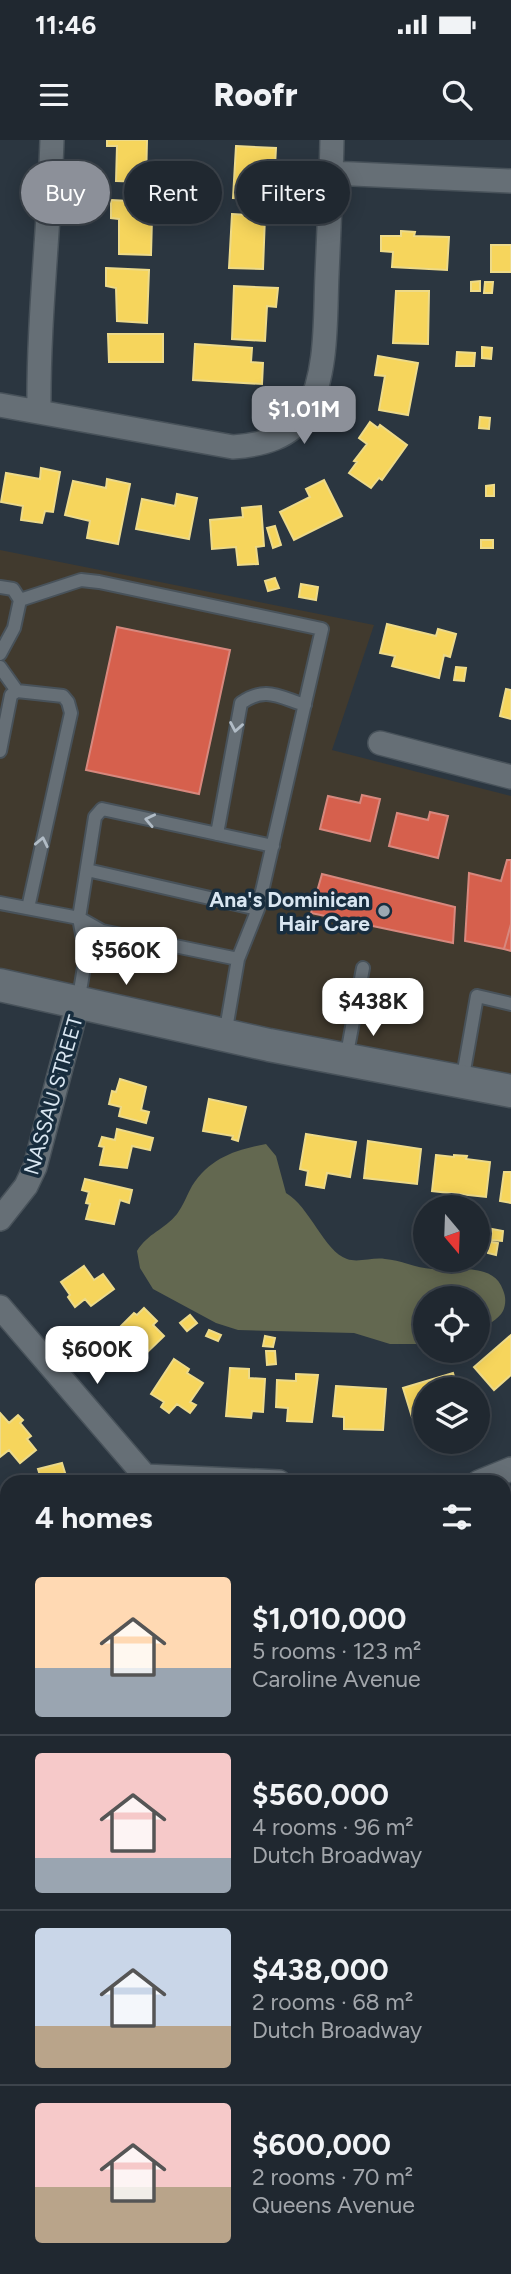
<!DOCTYPE html>
<meta charset="utf-8">
<style>
body{margin:0;font-family:Figtree,sans-serif;background:#2d343c;color:#f1f3f6;height:100vh;display:flex;flex-direction:column;font-size:26px;white-space:nowrap}
*{box-sizing:border-box;margin:0}
p{font-size:23px;color:#a2a6ab}
.icon{flex:none;width:38px;height:38px;fill:none;stroke:currentColor;stroke-width:2;stroke-linecap:round;stroke-linejoin:round}
.map{position:relative;flex:1;overflow:hidden}
.panel{position:absolute;left:0px;top:1335px;width:511px;height:800px;display:flex;flex-direction:column;background:#202830;border-radius:21px 21px 0 0;box-shadow:0 4px 18px #0003,0 0 0 2px #3d444c}
.panel>*{flex:none}
.guide{position:absolute;left:21px;top:21px;width:469px;height:63px;display:flex;gap:14px}
.needle{width:46px;rotate:161deg}
.tools{position:absolute;left:413px;top:1055px;display:grid;gap:14px}
.tools a{display:grid;place-items:center;width:77px;height:77px;border-radius:50%;background:#202830;box-shadow:0 4px 18px #0003,0 0 0 2px #3d444c;font-size:35px}
.price{position:absolute;translate:-50% -60px;padding:0 16px;border-radius:14px;background:#fff;color:#222;font-size:23px;line-height:46px;filter:drop-shadow(0 2px 4px #0008)}
.price::after{content:'';position:absolute;left:50%;top:42px;width:21px;height:16px;margin-left:-10px;background:inherit;clip-path:polygon(0 0,100% 0,50% 100%)}
.price.selected{background:#8c9099;color:#fff}
ul{padding:0;list-style:none}
li{display:flex;align-items:center;gap:21px;height:175px;padding:0 35px}
li+li{border-top:2px solid #3d444c}
li span{display:grid;place-items:center;flex:none;width:196px;height:140px;border-radius:7px;color:#555}
li>.icon{margin-inline-start:auto}
span .icon{width:84px;height:84px;fill:#fffc;stroke-width:1}
li b{font-size:30px}
h2{display:flex;justify-content:space-between;align-items:center;height:84px;padding:0 35px;font-size:30px}
.pill{padding:0 24px;border-radius:32px;background:#202830;box-shadow:0 4px 18px #0003,0 0 0 2px #3d444c;font-size:24px;line-height:63px}
.pill.selected{background:#8c9099;color:#fff}
.status{display:flex;justify-content:space-between;align-items:center;height:49px;padding:0 35px;background:#202830;direction:ltr}
.status svg{height:19px;fill:currentColor}
header{display:flex;justify-content:space-between;align-items:center;height:91px;padding:0 35px;background:#202830;font-size:32px;font-weight:800}
.map>svg:first-child{display:block}
.commercial{fill:#413a2e}
.forest{fill:#636850}
.homes{fill:#f6d55c;stroke:#edda89;stroke-width:2}
.shops{fill:#d6604d;stroke:#d7887e;stroke-width:2}
.lines{fill:none;stroke-linecap:round;stroke-linejoin:round}
.lane-casing{stroke:#48525a;stroke-width:16}
.street-casing{stroke:#48525a;stroke-width:26}
.secondary-casing{stroke:#48525a;stroke-width:35}
.lane{stroke:#666f76;stroke-width:12}
.street{stroke:#666f76;stroke-width:23}
.secondary{stroke:#666f76;stroke-width:32}
.oneway{stroke:#b1bcc6}
.poi-dot{fill:#9ca8b3;stroke:#182d3e;stroke-width:2.5}
.labels{text-anchor:middle;dominant-baseline:central;stroke-width:7;stroke-linejoin:round;paint-order:stroke}
.poi-label{font-size:21px;font-weight:bold;fill:#d9e6f1;stroke:#182d3e;text-anchor:end}
.street-label{font-size:21px;fill:#d9e6f1;stroke:#182d3e}
</style>
<div class="status"><b>11:46</b><svg viewBox="0 0 49 12"><path d="M0 12V9h3v3zM5 12V6h3v6zM10 12V3h3v9zM15 12V0h3v12zM26 1h20v11H26zM47 4h2v5h-2z"/></svg></div>
<header><svg class="icon" aria-label="menu" viewBox="0 0 24 24"><path d="M4 6h16M4 12h16M4 18h16"/></svg>Roofr<svg class="icon" aria-label="search" viewBox="0 0 24 24"><circle cx="10" cy="10" r="6"/><path d="M15 15l6 6"/></svg></header>
<div class="map">
<svg width="511" height="2134" viewBox="0 0 511 2134">
<rect width="100%" height="100%" fill="#2b3640"/>
<path class="commercial" d="M0,410l374,75 -42,125 179,46v290l-511,-107z"/>
<path class="forest" d="M266,1004l10,12 10,37c24,14 38,58 61,66 11,4 26,-2 38,0 15,1 31,9 47,10 23,2 62,-7 71,21 3,7 3,14 0,21 -4,8 -17,15 -25,19v-32h-53v46h-35l-36,-11 -116,-3 -22,-7 -63,-34 -13,-21 -3,-17c11,-18 27,-21 40,-37 6,-8 10,-19 15,-28 18,-28 43,-36 74,-42z"/>
<path class="homes" d="M107,0h40l-1,42 -30,-1 1,-35h-10z
M236,6l40,2 -1,18 -10,-1 -2,34 -30,-1z
M111,60l55,3 1,15h-15l-1,37 -32,-1v-35l-8,-1z
M232,74l33,2 -2,53 -34,-1z
M401,91l14,1 -1,4 35,1 -2,33 -55,-3 1,-15 -12,-1v-15h20z
M491,105h20v27h-20z
M106,128l43,2 -2,53 -30,-2 -1,-33 -10,-2z
M480,141v10h-9v-9z
M485,142h8l-1,11h-8z
M234,146l44,2 -2,19 -9,-1 -2,35 -33,-2z
M396,151h33l-1,53 -35,-1z
M108,194h55v28h-54z
M195,204l57,4 -1,14 12,1 -1,21 -69,-4z
M482,207l10,1 -1,11 -9,-1z
M457,212l18,1 -1,13h-18z
M378,216l40,7 -10,52 -29,-5 6,-34 -10,-1z
M480,277l10,1 -1,11 -10,-1z
M370,282l8,6 2,-3 27,20 -25,35 -3,-2 -8,10 -22,-15 8,-11 -3,-1 13,-17 -8,-6z
M41,328l19,4 -7,40 -8,-1 -3,12 -21,-3 2,-14 -22,-4 5,-29 34,6z
M107,339l23,5 -12,60 -31,-6 3,-17 -25,-6 8,-34 33,7z
M324,340l18,36 -48,24 -14,-28 30,-15 -4,-8z
M494,345v11h-8v-10z
M177,354l20,4 -8,41 -53,-10 6,-30 33,7z
M261,366l3,40 -8,1 2,17 -20,1 -2,-18 -24,2 -2,-29 33,-3 -1,-9z
M275,386l6,19 -8,3 -6,-20z
M481,400h12v8h-12z
M275,438l4,10 -11,3 -3,-10z
M301,444l17,3 -2,13 -17,-3z
M387,484l49,12 2,-7 18,5 -6,23 -6,-2 -5,23 -47,-12 3,-10 -15,-3z
M456,527l10,1 -2,13 -10,-1z
M506,549l5,1v29l-11,-3z
M120,939l26,8 -5,23 8,2 -3,11 -27,-7 2,-9 -12,-3 3,-13 4,1z
M209,959l37,8 -8,34 -6,-2 1,-3 -30,-5z
M117,989l36,9 -3,12 -18,-4 -5,22 -27,-3 4,-18 -5,-1 3,-9 13,3z
M306,994l50,8 -6,35 -23,-4 -3,15 -18,-3 2,-14 -8,-2z
M368,1001l53,8 -4,35 -53,-6z
M436,1015l18,2v-2l13,1 -1,3 24,3 -4,35 -54,-6z
M504,1032h7v31l-11,-2z
M85,1039l47,11 -3,13 -9,-3 -6,24 -28,-5 4,-15 -4,-1 3,-11 -7,-2z
M492,1089l11,2 -1,10 -11,-1z
M490,1102l8,1 -2,12 -8,-2z
M84,1126l10,14 9,-6 11,15 -23,17 -6,-7 -10,8 -7,-10 2,-2 -9,-13z
M144,1168l13,13 -4,4 11,11 -31,30 -22,-18 5,-5 -6,-6 24,-24 3,2z
M190,1175l7,8 -10,8 -7,-8z
M209,1190l12,5 -3,6 -12,-5z
M511,1195v40l-17,15 -20,-23z
M265,1196l10,2 -2,9 -10,-1z
M266,1211h9l1,13 -9,1z
M174,1219l15,10 -2,4 16,10 -13,19 6,3 -6,8 -13,-9 -8,9 -8,-6 3,-5 -13,-8z
M230,1228l19,1v9l16,1 -2,33 -11,-1 -1,7 -25,-2z
M453,1233l5,17h-33v24l-13,3 -9,-29z
M296,1234l22,1 -6,47 -25,-1 1,-13 -12,-1 1,-27 19,1z
M336,1246l50,3 -3,41 -39,-1v-12l-11,-1z
M0,1273l9,10 9,-8 5,5 -3,3 11,13 -4,3 9,11 -16,13 -11,-13 -9,7z
M62,1323l4,13h3l2,6h-29l-4,-13z
M505,1428l6,1v20h-7z
M504,1490l7,1v30h-7z
M511,1698v42l-7,-1v-30h5z
M504,1755h7v51h-7z
M3,1816h4v19h-5z
M511,1835v27h-4l-3,-4v-18z
M0,1862l7,1v47l-7,-1z
M0,1919h7v37h-7z
M0,1977h7v37l-7,-1z
M0,2023l7,1v38l-7,-1z
M504,2026l7,5v16l-7,9z
M0,2084h7v23h-3v11h-4z
M375,2128h20l-2,6h-8l-11,-4z
M399,2128h30l-2,6h-11z
M448,2128h21l15,6h-38z"/>
<path class="shops" d="M117,487l113,23 -31,144 -113,-24z
M362,655l18,4 -10,42 -50,-12 8,-33 32,7z
M430,672l18,4 -10,42 -49,-12 8,-33 31,7z
M507,720h4v64l-7,25 -39,-8 4,-68 32,8z
M322,734l133,33 -2,36 -142,-30z
M511,784v27l-7,-2z"/>
<g class="lines">
<g class="lane-casing">
<path id="lane" d="M0,447l13,2 7,11 -6,28 -14,26
M20,460l61,-20 18,2 223,47 -64,280 -20,50 -13,76
M0,527l17,24
M0,611l11,-56 6,-4 46,5 5,6 3,11 -43,195
M217,694l24,-131c24,-17 38,-6 64,2
M87,730l171,39
M0,763l79,15 23,13 136,28
M78,863l8,-48 -7,-37 16,-101 7,-8 171,37
M346,919l17,-91
M462,942l15,-86 34,8"/>
</g>
<g class="street-casing">
<path id="street" d="M331,33l180,8
M0,265l233,42c29,-2 58,-9 74,-36 21,-38 18,-95 20,-137 2,-45 4,-89 5,-134
M39,272c-1,-91 10,-181 13,-272
M380,603l131,34
M0,1079l26,-33 9,-19 43,-164
M0,1167l145,169v6
M145,1336l134,6
M479,1342l32,-13
M504,1615h7
M504,1930l7,5
M76,2128l1,6"/>
</g>
<g class="secondary-casing">
<path id="secondary" d="M0,845l269,60 242,46"/>
</g>
<use href="#lane" class="lane"/>
<use href="#street" class="street"/>
<use href="#secondary" class="secondary"/>
</g>
<defs><path id="oneway-chevron" d="M-2-3.5L2.5 0L-2 3.5" fill="none" stroke-width="1.6" stroke-linecap="round" stroke-linejoin="round" transform="scale(1.75)"/></defs>
<g class="oneway">
<use href="#oneway-chevron" transform="translate(236 587) rotate(100)"/>
<use href="#oneway-chevron" transform="translate(150 680) rotate(-168)"/>
<use href="#oneway-chevron" transform="translate(42 702) rotate(-78)"/>
</g>
<circle class="poi-dot" cx="384" cy="771" r="7"/>
<g class="labels">
<g class="poi-label">
<text x="370" y="759">Ana's Dominican<tspan x="370" dy="24">Hair Care</tspan></text>
</g>
<g class="street-label">
<text transform="translate(53 955) rotate(-74)">NASSAU STREET</text>
</g>
</g>
</svg>
<div class="tools">
<a><svg class="needle" viewBox="-14 -14 28 28"><path d="M0-13l5 13h-10z" fill="#e53935"/><path d="M0 13l5-13h-10z" fill="#a2a6ab"/></svg></a>
<a><svg class="icon" aria-label="locate" viewBox="0 0 24 24"><circle cx="12" cy="12" r="6"/><path d="M12 2v4M12 18v4M2 12h4M18 12h4"/></svg></a>
<a><svg class="icon" aria-label="layers" viewBox="0 0 24 24"><path d="M12 4l9 5-9 5-9-5zM3 14l9 5 9-5"/></svg></a>
</div>
<b class="price selected" style="left:304px;top:306px">$1.01M</b>
<b class="price" style="left:126px;top:847px">$560K</b>
<b class="price" style="left:373px;top:898px">$438K</b>
<b class="price" style="left:97px;top:1246px">$600K</b>
<div class="guide">
<a class="pill selected">Buy</a>
<a class="pill">Rent</a>
<a class="pill">Filters</a>
</div>
<section class="panel">
<h2>4 homes<svg class="icon" aria-label="filters" viewBox="0 0 24 24"><path d="M4 7h16M4 17h16"/><circle cx="9" cy="7" r="2"/><circle cx="15" cy="17" r="2"/></svg></h2>
<ul>
<li><span style="background:linear-gradient(#ffd9b3 65%,#9aa5b1 0)"><svg class="icon" aria-label="home" viewBox="0 0 24 24"><path d="M3 11l9-7 9 7M6 9v11h12V9"/></svg></span><div><b>$1,010,000</b><p>5 rooms · 123 m²</p><p>Caroline Avenue</p></div></li>
<li><span style="background:linear-gradient(#f6c9c9 75%,#9aa5b1 0)"><svg class="icon" aria-label="home" viewBox="0 0 24 24"><path d="M3 11l9-7 9 7M6 9v11h12V9"/></svg></span><div><b>$560,000</b><p>4 rooms · 96 m²</p><p>Dutch Broadway</p></div></li>
<li><span style="background:linear-gradient(#c9d6e8 70%,#b9a48a 0)"><svg class="icon" aria-label="home" viewBox="0 0 24 24"><path d="M3 11l9-7 9 7M6 9v11h12V9"/></svg></span><div><b>$438,000</b><p>2 rooms · 68 m²</p><p>Dutch Broadway</p></div></li>
<li><span style="background:linear-gradient(#f6c9c9 60%,#b9a48a 0)"><svg class="icon" aria-label="home" viewBox="0 0 24 24"><path d="M3 11l9-7 9 7M6 9v11h12V9"/></svg></span><div><b>$600,000</b><p>2 rooms · 70 m²</p><p>Queens Avenue</p></div></li>
</ul>
</section>
</div>
